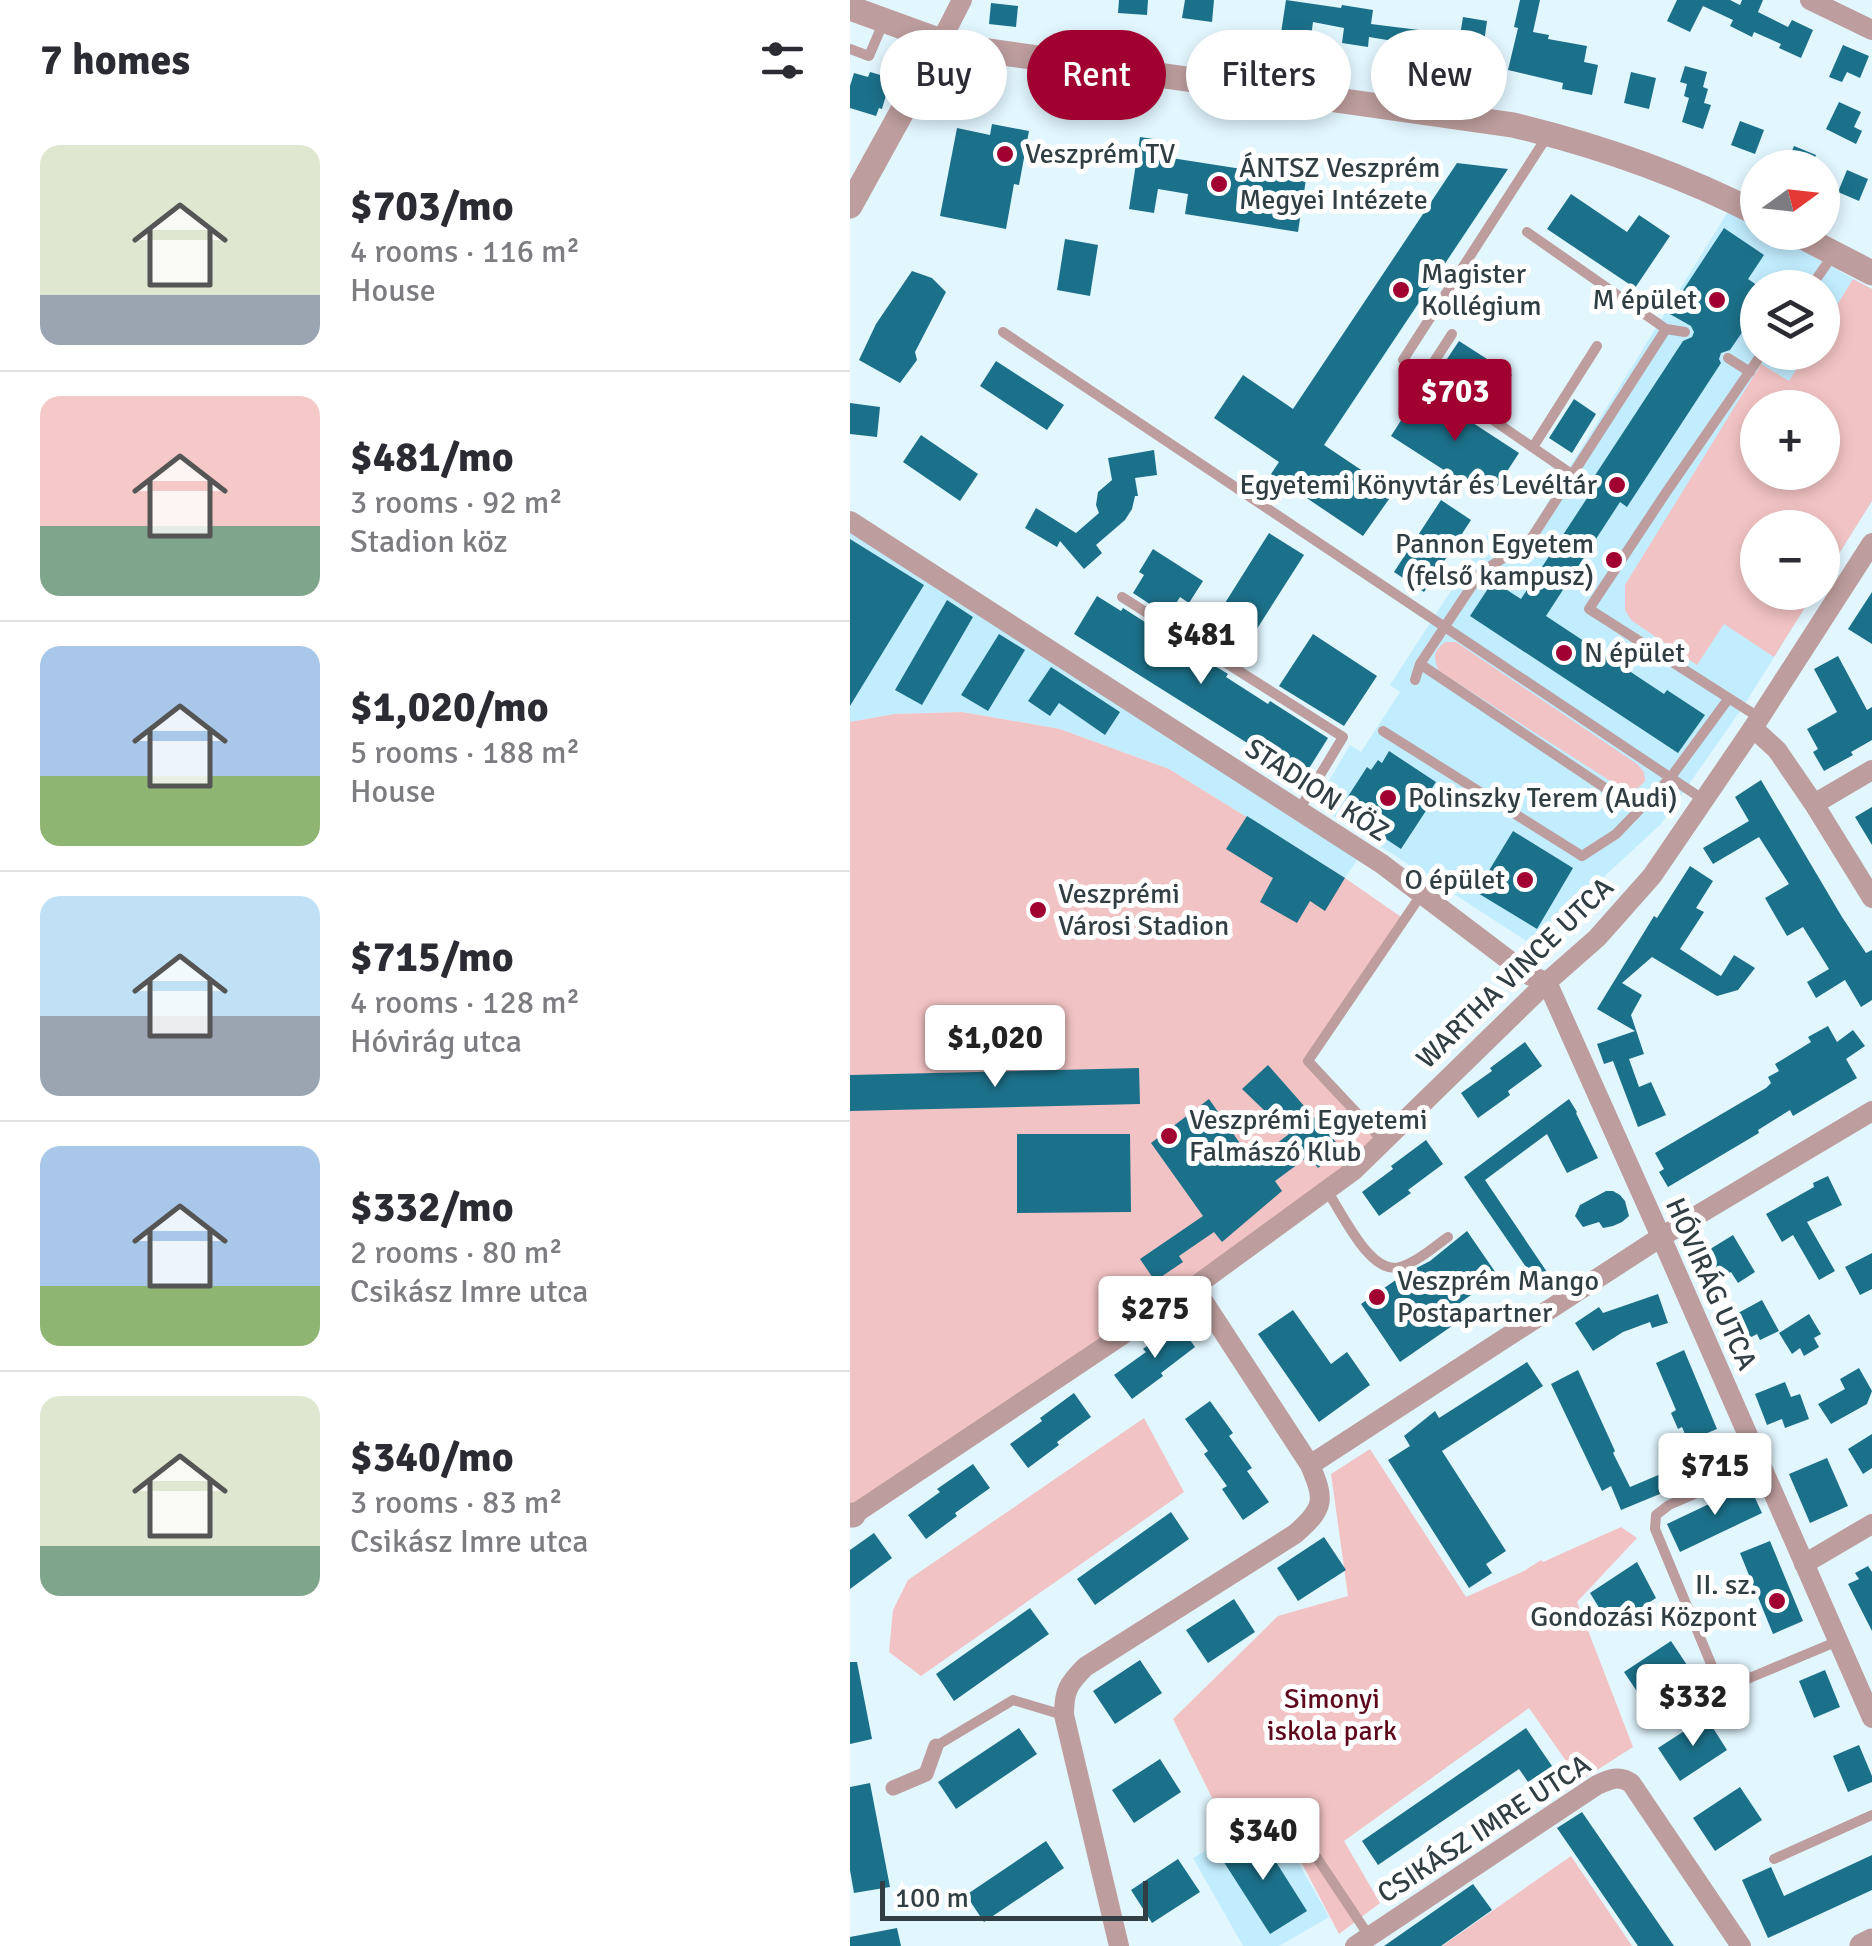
<!DOCTYPE html>
<meta charset="utf-8">
<style>
body{margin:0;font-family:Signika,sans-serif;background:#f7f7f7;color:#2b2b33;height:100vh;display:flex;flex-direction:column;font-size:38px;white-space:nowrap}
*{box-sizing:border-box;margin:0}
p{font-size:32px;color:#7c7c81}
.icon{flex:none;width:55px;height:55px;fill:none;stroke:currentColor;stroke-width:2;stroke-linecap:round;stroke-linejoin:round}
.map{position:relative;flex:1;overflow:hidden}
.panel{display:flex;flex-direction:column;background:#fff;width:850px}
.panel>*{flex:none}
.top-card{position:absolute;left:30px;top:30px;width:840px;height:90px;display:flex;gap:20px}
.needle{width:65px;rotate:75deg}
.controls{position:absolute;left:890px;top:150px;display:grid;gap:20px}
.controls a{display:grid;place-items:center;width:100px;height:100px;border-radius:50%;background:#fff;box-shadow:0 5px 15px #0003;font-size:50px}
.scale{position:absolute;left:30px;bottom:25px;width:268px;box-sizing:border-box;padding-left:10px;border:5px solid #313f44;border-top:0;font-size:28px;line-height:35px;white-space:nowrap;color:#313f44;-webkit-text-stroke:8px #fff;paint-order:stroke}
.price{position:absolute;translate:-50% -85px;padding:0 22px;border-radius:10px;background:#fff;color:#222;font-size:32px;line-height:65px;filter:drop-shadow(0 2px 5px #0008)}
.price::after{content:'';position:absolute;left:50%;top:60px;width:30px;height:22px;margin-left:-15px;background:inherit;clip-path:polygon(0 0,100% 0,50% 100%)}
.price.active{background:#a10130;color:#fff}
ul{padding:0;list-style:none}
li{display:flex;align-items:center;gap:30px;height:250px;padding:0 40px}
li+li{border-top:2px solid #e1e1e2}
li span{display:grid;place-items:center;flex:none;width:280px;height:200px;border-radius:20px;color:#555}
li>.icon{margin-inline-start:auto}
span .icon{width:120px;height:120px;fill:#fffc;stroke-width:1}
li b{font-size:42px}
h2{display:flex;justify-content:space-between;align-items:center;height:120px;padding:0 40px;font-size:42px}
.chip{padding:0 35px;border-radius:45px;background:#fff;box-shadow:0 5px 15px #0003;font-size:35px;line-height:90px}
.chip.active{background:#a10130;color:#fff}
main{display:flex;flex:1;min-height:0}
.map>svg:first-child{display:block}
.built{fill:#c2edfe;fill-rule:evenodd}
.green{fill:#f2c3c4;fill-rule:evenodd}
.building{fill:#1c718a}
.lines{fill:none;stroke-linecap:round;stroke-linejoin:round}
.service{stroke:#bd9d9d;stroke-width:10}
.pedestrian{stroke:#bd9d9d;stroke-width:15}
.minor{stroke:#bd9d9d;stroke-width:20}
.tertiary{stroke:#bd9d9d;stroke-width:25}
.poi-dot{fill:#a10130;stroke:#fff;stroke-width:4}
.labels{text-anchor:middle;dominant-baseline:central;stroke-width:10;stroke-linejoin:round;paint-order:stroke}
.poi-label{font-size:28px;fill:#313f44;stroke:#fff;text-anchor:start}
.street-label{font-size:28px;fill:#313f44;stroke:#fff}
.park-label{font-size:28px;fill:#5f091c;stroke:#fff}
</style>
<main>
<section class="panel">
<h2>7 homes<svg class="icon" aria-label="filters" viewBox="0 0 24 24"><path d="M4 7h16M4 17h16"/><circle cx="9" cy="7" r="2"/><circle cx="15" cy="17" r="2"/></svg></h2>
<ul>
<li><span style="background:linear-gradient(#dfe7d0 75%,#9aa5b1 0)"><svg class="icon" aria-label="home" viewBox="0 0 24 24"><path d="M3 11l9-7 9 7M6 9v11h12V9"/></svg></span><div><b>$703/mo</b><p>4 rooms · 116 m²</p><p>House</p></div></li>
<li><span style="background:linear-gradient(#f6c9c9 65%,#7fa58c 0)"><svg class="icon" aria-label="home" viewBox="0 0 24 24"><path d="M3 11l9-7 9 7M6 9v11h12V9"/></svg></span><div><b>$481/mo</b><p>3 rooms · 92 m²</p><p>Stadion köz</p></div></li>
<li><span style="background:linear-gradient(#a9c7e8 65%,#8fb573 0)"><svg class="icon" aria-label="home" viewBox="0 0 24 24"><path d="M3 11l9-7 9 7M6 9v11h12V9"/></svg></span><div><b>$1,020/mo</b><p>5 rooms · 188 m²</p><p>House</p></div></li>
<li><span style="background:linear-gradient(#bfe0f5 60%,#9aa5b1 0)"><svg class="icon" aria-label="home" viewBox="0 0 24 24"><path d="M3 11l9-7 9 7M6 9v11h12V9"/></svg></span><div><b>$715/mo</b><p>4 rooms · 128 m²</p><p>Hóvirág utca</p></div></li>
<li><span style="background:linear-gradient(#a9c7e8 70%,#8fb573 0)"><svg class="icon" aria-label="home" viewBox="0 0 24 24"><path d="M3 11l9-7 9 7M6 9v11h12V9"/></svg></span><div><b>$332/mo</b><p>2 rooms · 80 m²</p><p>Csikász Imre utca</p></div></li>
<li><span style="background:linear-gradient(#dfe7d0 75%,#7fa58c 0)"><svg class="icon" aria-label="home" viewBox="0 0 24 24"><path d="M3 11l9-7 9 7M6 9v11h12V9"/></svg></span><div><b>$340/mo</b><p>3 rooms · 83 m²</p><p>Csikász Imre utca</p></div></li>
</ul>
</section>
<div class="map">
<svg width="1022" height="1946" viewBox="0 0 1022 1946">
<rect width="100%" height="100%" fill="#e2f6fe"/>
<path class="built" d="M879,210l28,15 1,7 13,1 101,56v212l-49,78 -1,-51h-64v64l56,1 -71,114 -82,117 -130,120 -216,-140 35,-59 11,7 39,-60 -10,-7 97,-150 37,6zM908,288h64v64h-64zM908,408h64v64h-64z
M0,521l513,330 -18,27 -176,-109 -109,-40 -98,-17 -68,2 -44,8z
M421,1814l58,103 -50,29h-36l-50,-88z"/>
<path class="green" d="M1003,279l19,10v212l-49,78 -1,-51h-64v64l56,1 -40,64 -50,-33 -27,41 -66,-45 -6,-10v-25l136,-221 28,17 18,-28 15,-1 1,-24zM908,408h64v64h-64z
M596,642h10l181,122 7,8 1,9 -6,6 -10,4 -8,-3 -182,-117c-6,-13 -6,-21 7,-29z
M112,712l98,17 109,40 176,109 59,41 -97,143 77,79 -31,30 -503,344v-793l44,-8z
M294,1418l40,74 -263,184 -32,-24 4,-42 15,-30z
M520,1449l96,148 58,-26 17,-11 2,2 78,-35 16,11 -60,64 56,145 -53,34 -51,-73 -185,133 36,62 -41,31 -66,-126 -45,22 -55,-111 105,-103 70,-20 -17,-122z
M721,1856l61,90h-190z"/>
<path class="building" d="M269,0h29l-1,15 -29,-2z
M335,0h29l-2,22 -30,-4z
M436,0l55,8 1,-3 31,5 -2,14 56,7 -4,26 -26,-4 2,-11 -30,-5 -1,10 -26,-4 2,-15 -31,-6 -2,15 -30,-4z
M670,0h20l-7,32 16,3 -1,4 39,7 -3,16 14,3 -6,30 -30,-6 1,-6 -55,-13 10,-42 -4,-1z
M827,0h53l10,5 2,-5h21l-5,12 30,15 4,-7 21,10 -12,28 -22,-10 2,-4 -27,-12 -2,5 -22,-11 3,-6 -30,-14 -13,26 -23,-11z
M141,3l27,3 -2,21 -27,-3z
M613,17l24,4 -6,43 -25,-4z
M993,45l26,11 -9,22 -13,-6 -5,10 -13,-5z
M835,66l22,6 -4,15 5,2 -4,14 7,2 -8,24 -21,-7 7,-24 -5,-2 3,-12 -7,-2z
M20,72l21,6 -9,31 -3,-1 -3,8 -26,-8v-22l4,-13 14,4z
M781,72l25,6 -7,31 -25,-6z
M989,102l22,10 -7,15 8,4 -6,13 -30,-15z
M890,121l24,9 -9,24 -24,-9z
M142,124l37,7 -10,54 -5,-1 -8,45 -66,-13 17,-88 33,7z
M290,137l27,4 -2,16 141,22 -8,53 -113,-18 3,-20 -30,-5 -4,24 -25,-4z
M944,146l22,9 -5,13h-26z
M607,163l51,6 -184,276 70,47 -31,44 -92,-62 8,-12 -65,-44 29,-43 50,34z
M997,170l21,9 -9,22 -21,-9z
M721,194l56,38 12,-17 31,21 -35,52 -88,-59z
M874,228l40,27 -16,24 10,7v23l-28,41 -9,3 -2,6 2,4 -94,144 -7,-5 -74,114 118,78 3,-4 38,25 -27,38 -208,-137 23,-35 28,18 74,-113 -5,-3 93,-142 9,-4 2,-5 -3,-6 -23,-13z
M215,239l33,6 -8,51 -33,-6z
M62,271l20,7 14,14 -31,60 2,8 -17,23 -41,-23 17,-36z
M609,341l53,34 -18,28 -53,-35z
M146,361l68,44 -17,25 -67,-44z
M571,389l98,64 -30,46 -98,-63z
M724,399l22,15 -24,39 -23,-15z
M0,403l30,4 -3,30 -27,-3z
M71,435l57,39 -18,27 -57,-39z
M304,450l3,25 -22,3 3,18h-3l-3,13 -7,11 -29,25 6,8 -18,16 -24,-28 -3,6 -32,-19 11,-20 40,25 23,-20 -3,-8 2,-13 14,-12 -4,-22z
M591,500l30,20 -47,72 -30,-20z
M419,533l35,22 -67,105 -34,-22z
M0,539l74,46 -74,121z
M303,549l50,32 -14,22 -9,-6 -12,19 -35,-23 11,-18 -5,-3z
M1022,592v52l-24,-15z
M247,596l24,15 2,-3 36,23 -2,3 35,22 2,-3 34,21 -2,3 42,27 2,-3 58,37 -25,40 -229,-144z
M97,600l26,17 -51,88 -27,-15z
M149,634l26,16 -37,61 -27,-16z
M463,634l64,42 -33,50 -65,-40z
M988,656l29,54 5,-3v33l-21,12 2,3 -29,16 -11,-19 5,-3 -11,-20 30,-17 -23,-43z
M201,667l69,45 -15,23 -46,-32 -9,13 -22,-15z
M539,751l47,31 -9,14 6,4 -32,49 -21,-14 5,-8 -40,-26 22,-34 4,3 7,-10 4,3z
M911,780l81,137 24,36 6,-3v50l-11,7 -16,-27 -29,18 -9,-16 22,-13 -26,-42 -16,9 -22,-38 24,-14 -30,-47 -46,27 -10,-16 46,-27 -14,-24z
M1022,807v38l-17,-28z
M397,816l98,62 -20,33 -15,-10 -13,22 -37,-21 13,-24 -47,-29z
M663,831l60,37 -36,61 -61,-37z
M840,866l23,15 -17,27 8,4 -24,37 41,27 13,-21 21,13 -17,22 -21,6 -65,-39 -30,26 20,12 -11,20 13,39 -15,5 10,28 12,-5 15,33 -28,12 -25,-66 -9,3 -7,-20 38,-13 -38,-22 57,-93 3,2z
M978,1026l9,16 16,-12 12,16 -19,13 11,19 -64,38 -3,-6 -32,20 1,3 -91,54 -9,-15 5,-3 -9,-16 111,-65 5,-5 -3,-6 11,-6 -4,-7 36,-22 -3,-5z
M675,1042l17,24 -34,25 2,4 -32,23 -17,-25 31,-22 -2,-3z
M418,1065l74,84 -24,19 -9,-12 -34,25 7,10 -60,51 -8,-10 -35,24 4,6 -28,19 -15,-22 63,-43 -52,-73 58,-44 44,63 36,-28 -47,-45z
M289,1068l1,36 -290,7v-36z
M719,1099l8,13 -1,1 22,45 -31,15 -20,-39 -62,46 64,95 -12,8 -73,-106z
M167,1134h113l1,78 -114,1z
M576,1140l17,24 -35,26 3,3 -32,23 -17,-24 31,-23 -2,-3z
M978,1176l14,29 -35,17 28,49 -16,9 -26,-45 -11,7 -16,-28 48,-27 -1,-4z
M756,1191h7l7,4 5,6 4,15 -7,6 -9,4 -10,2 -4,-6 -16,5 -8,-11 5,-11z
M617,1231l31,45 -41,29 8,12 -65,45 -39,-58 42,-29 27,-14z
M883,1235l22,37 -17,11 -7,-11 -21,13 -16,-26z
M1022,1253v36l-12,6 -15,-28z
M808,1294l10,29 -16,5 -2,-6 -27,10 -30,19 -18,-28 24,-16 4,6z
M912,1300l17,31 -19,9 -3,-6 -15,8 -13,-24z
M443,1310l38,54 16,-12 23,33 -51,37 -61,-88z
M959,1314l12,20 -7,4 5,9 -15,9 -4,-8 -8,6 -13,-21z
M328,1323l17,24 -34,26 2,3 -31,23 -18,-24 32,-23 -3,-3z
M834,1350l33,79 -29,12 -6,-14 -4,2 -7,-16 5,-3 -20,-47z
M677,1362l16,24 -101,65 64,100 -20,13 6,9 -23,15 -81,-128 22,-14 -6,-10 31,-25 4,7z
M1009,1368l13,23 -5,13 -36,20 -13,-20 27,-15 -5,-10z
M728,1370l37,81 -2,2 17,34 76,-32 7,17 -92,38 -10,-24 -9,5 -51,-107z
M935,1382l6,15 9,-3 9,25 -24,9 -3,-9 -15,6 -12,-31z
M224,1393l17,24 -34,25 2,3 -31,23 -18,-24 32,-23 -2,-3z
M360,1401l23,32 -4,3 23,32 -5,3 22,31 -26,18 -21,-31 5,-3 -23,-32 4,-3 -23,-32z
M1022,1434v34l-9,6 -15,-25z
M977,1458l21,48 -38,17 -21,-49z
M123,1464l17,24 -35,25 2,3 -31,23 -18,-24 32,-23 -3,-3z
M899,1485l13,28 -82,39 -13,-28z
M321,1512l18,27 -94,66 -18,-26z
M24,1533l18,25 -42,31v-39z
M474,1537l22,33 -48,31 -21,-33z
M920,1541l33,80 -30,13 -33,-81z
M787,1562l19,36 -45,29 -21,-34z
M1018,1566l4,6v59l-24,-47 11,-5 -4,-6z
M384,1599l21,33 -47,31 -22,-33z
M180,1608l19,26 -95,67 -18,-27z
M821,1641l22,33 -47,31 -22,-33z
M290,1660l22,33 -47,31 -22,-33z
M0,1662h7l15,77 -22,5z
M975,1670l15,37 -26,11 -15,-37z
M856,1717l21,33 -47,31 -22,-33z
M169,1728l18,26 -81,55 -18,-27z
M676,1728l26,38 -24,16 -9,-13 -141,96 -16,-24z
M1009,1745l13,31v6l-24,10 -15,-36z
M310,1759l21,33 -47,31 -22,-33z
M20,1783l20,104 -36,6 -4,-23v-83z
M890,1787l22,33 -47,31 -22,-33z
M732,1812l92,134h-36l-81,-118z
M407,1832l50,79 -37,23 -50,-78z
M196,1841l18,27 -80,54 -18,-27z
M1022,1855v35l-104,48 -26,-58 29,-13 13,29z
M328,1859l22,33 -48,31 -21,-33z
M623,1884l19,26 -51,36h-57z
M47,1928l4,18h-51v-9z"/>
<g class="lines">
<path class="service" d="M0,49l19,7 15,-35
M677,232l139,97
M960,288l23,-33
M153,332l701,468
M602,334l-26,40 147,101
M878,358l22,14
M553,360l145,-225
M683,447l64,-101
M272,597l221,140 -44,73
M570,664l218,146
M565,680l5,-16 61,-92 48,-30 137,-213 19,3
M910,718l-171,-109 76,-115 98,-142
M533,731l199,125 34,-22 55,-57 58,-79
M533,1141l-75,-80 113,-166
M477,1191c15,21 43,85 73,76 17,-5 34,-20 48,-30
M910,1466l-91,39 -13,10 -1,14 59,142 9,11h17l98,-41
M86,1746l77,-46 50,15
M451,1834l68,102
M924,1859l98,-44"/>
<path class="pedestrian" d="M43,1788l33,-14 10,-28"/>
<path class="minor" d="M960,0l62,30
M91,41l21,-41
M0,521l532,343 128,97 21,15 16,6
M903,728l24,22 37,54 58,94
M964,804l58,-34
M697,982l114,255 211,481
M460,1465l351,-228 211,-126
M0,1517l344,-230 159,-116 194,-189 50,-44 55,-62 101,-148 119,-185
M954,1564l68,-40
M269,1946l-55,-231c0,-24 4,-31 21,-48l210,-133c30,-26 30,-34 15,-69l-116,-178
M505,1946l242,-161c13,-6 22,-10 34,-2l110,163"/>
<path class="tertiary" d="M0,8l91,33 33,8 539,76c83,20 169,50 245,89
M0,206l91,-165
M943,232l79,41
M0,1515h3
M1012,1946l10,-5"/>
</g>
<g class="poi-dot">
<circle cx="155" cy="154" r="10"/>
<circle cx="369" cy="184" r="10"/>
<circle cx="551" cy="290" r="10"/>
<circle cx="867" cy="300" r="10"/>
<circle cx="767" cy="485" r="10"/>
<circle cx="764" cy="560" r="10"/>
<circle cx="714" cy="653" r="10"/>
<circle cx="538" cy="798" r="10"/>
<circle cx="675" cy="880" r="10"/>
<circle cx="188" cy="910" r="10"/>
<circle cx="319" cy="1136" r="10"/>
<circle cx="527" cy="1297" r="10"/>
<circle cx="927" cy="1601" r="10"/>
</g>
<g class="labels">
<g class="poi-label">
<text x="175" y="154">Veszprém TV</text>
<text x="389" y="168">ÁNTSZ Veszprém<tspan x="389" dy="32">Megyei Intézete</tspan></text>
<text x="571" y="274">Magister<tspan x="571" dy="32">Kollégium</tspan></text>
<text x="847" y="300" text-anchor="end">M épület</text>
<text x="747" y="485" text-anchor="end">Egyetemi Könyvtár és Levéltár</text>
<text x="744" y="544" text-anchor="end">Pannon Egyetem<tspan x="744" dy="32">(felső kampusz)</tspan></text>
<text x="734" y="653">N épület</text>
<text x="558" y="798">Polinszky Terem (Audi)</text>
<text x="655" y="880" text-anchor="end">O épület</text>
<text x="208" y="894">Veszprémi<tspan x="208" dy="32">Városi Stadion</tspan></text>
<text x="339" y="1120">Veszprémi Egyetemi<tspan x="339" dy="32">Falmászó Klub</tspan></text>
<text x="547" y="1281">Veszprém Mango<tspan x="547" dy="32">Postapartner</tspan></text>
<text x="907" y="1585" text-anchor="end">II. sz.<tspan x="907" dy="32">Gondozási Központ</tspan></text>
</g>
<g class="street-label">
<text transform="translate(467 790) rotate(33)">STADION KÖZ</text>
<text transform="translate(665 973) rotate(-44)">WARTHA VINCE UTCA</text>
<text transform="translate(861 1284) rotate(66)">HÓVIRÁG UTCA</text>
<text transform="translate(634 1829) rotate(-33)">CSIKÁSZ IMRE UTCA</text>
</g>
<g class="park-label">
<text x="482" y="1699">Simonyi<tspan x="482" dy="32">iskola park</tspan></text>
</g>
</g>
</svg>
<div class="controls">
<a><svg class="needle" viewBox="-14 -14 28 28"><path d="M0-13l5 13h-10z" fill="#e53935"/><path d="M0 13l5-13h-10z" fill="#7c7c81"/></svg></a>
<a><svg class="icon" aria-label="layers" viewBox="0 0 24 24"><path d="M12 4l9 5-9 5-9-5zM3 14l9 5 9-5"/></svg></a>
<a>+</a>
<a>−</a>
</div>
<div class="scale">100 m</div>
<b class="price active" style="left:605px;top:444px">$703</b>
<b class="price" style="left:351px;top:687px">$481</b>
<b class="price" style="left:145px;top:1090px">$1,020</b>
<b class="price" style="left:305px;top:1361px">$275</b>
<b class="price" style="left:865px;top:1518px">$715</b>
<b class="price" style="left:843px;top:1749px">$332</b>
<b class="price" style="left:413px;top:1883px">$340</b>
<div class="top-card">
<a class="chip">Buy</a>
<a class="chip active">Rent</a>
<a class="chip">Filters</a>
<a class="chip">New</a>
</div>
</div>
</main>
